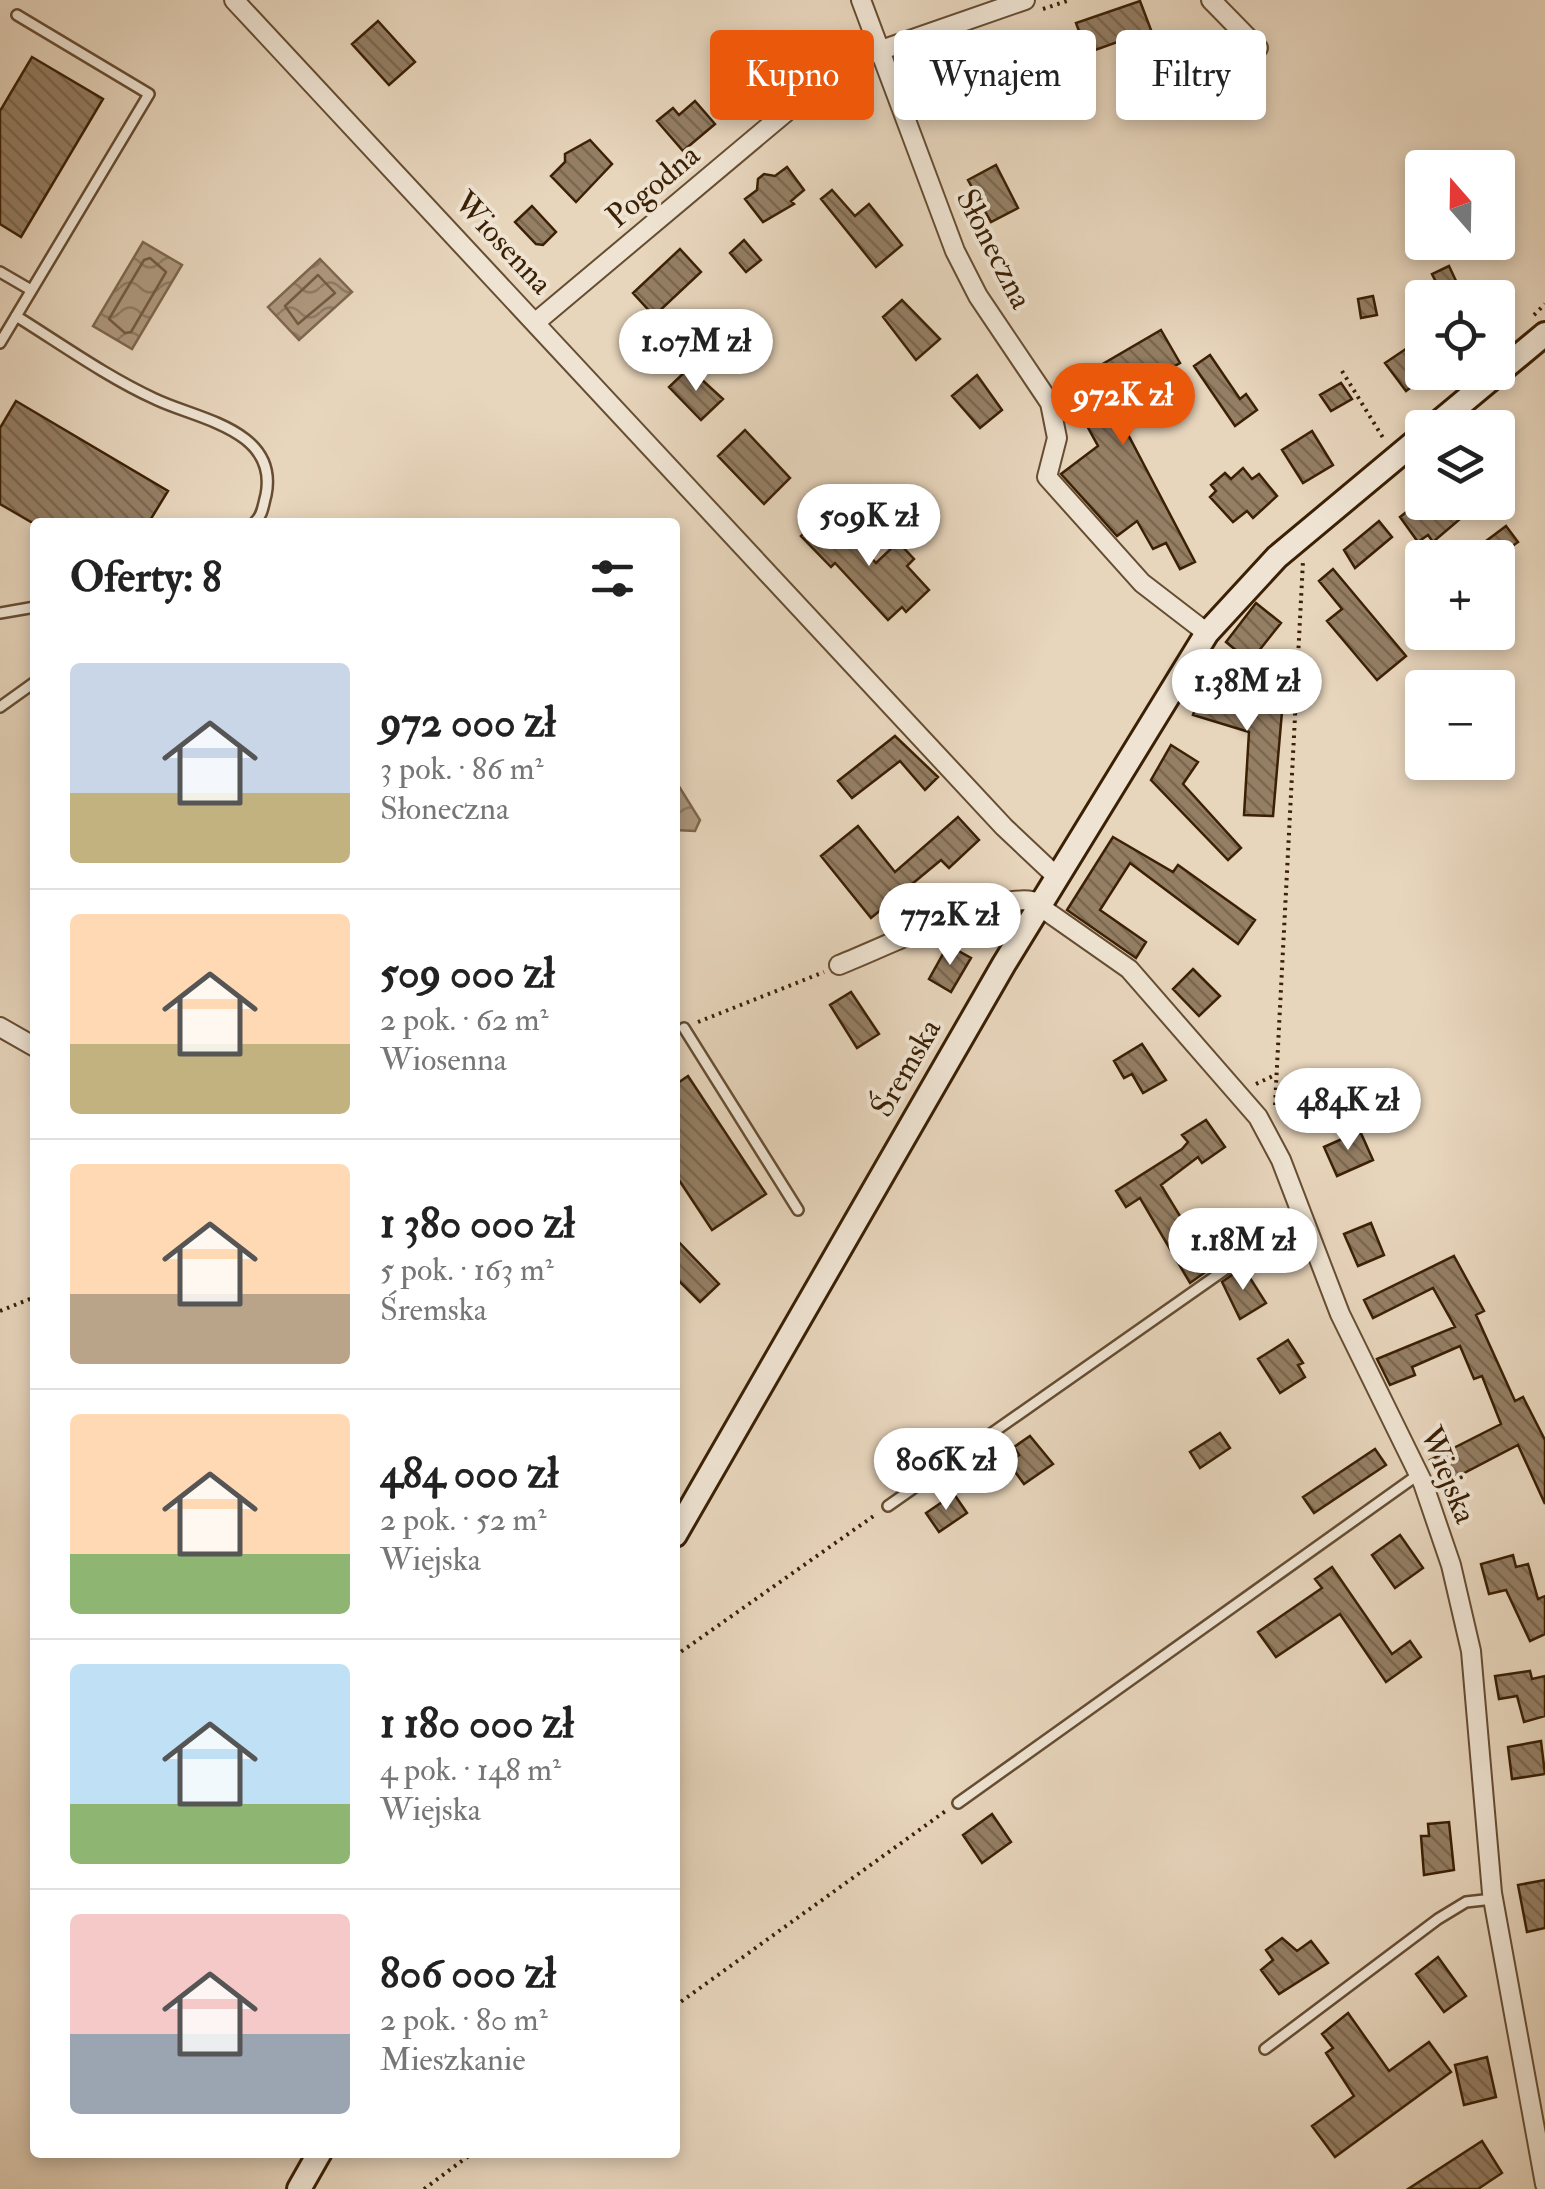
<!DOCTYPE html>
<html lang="pl">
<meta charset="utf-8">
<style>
body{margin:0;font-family:"IM FELL Double Pica",serif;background:#f2f2f2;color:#222;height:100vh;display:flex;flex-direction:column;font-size:38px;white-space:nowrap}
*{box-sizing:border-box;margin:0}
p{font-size:32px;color:#767676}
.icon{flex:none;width:55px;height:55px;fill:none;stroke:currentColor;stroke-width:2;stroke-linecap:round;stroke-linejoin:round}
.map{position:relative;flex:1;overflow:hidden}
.side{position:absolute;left:30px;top:518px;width:650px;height:1640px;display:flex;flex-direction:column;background:#fff;border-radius:10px;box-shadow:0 5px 15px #0003}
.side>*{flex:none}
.guide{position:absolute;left:710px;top:30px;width:685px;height:90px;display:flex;gap:20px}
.needle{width:65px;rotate:340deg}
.buttons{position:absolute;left:1405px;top:150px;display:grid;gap:20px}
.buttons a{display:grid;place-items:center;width:110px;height:110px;border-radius:10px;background:#fff;box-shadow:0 5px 15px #0003;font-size:50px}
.price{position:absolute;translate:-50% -85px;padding:0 22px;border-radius:35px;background:#fff;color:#222;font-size:32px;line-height:65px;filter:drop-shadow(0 2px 5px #0008)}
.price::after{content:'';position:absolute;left:50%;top:60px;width:30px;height:22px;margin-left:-15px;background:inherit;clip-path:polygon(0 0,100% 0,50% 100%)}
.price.selected{background:#ea580c;color:#fff}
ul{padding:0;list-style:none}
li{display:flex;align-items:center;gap:30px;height:250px;padding:0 40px}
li+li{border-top:2px solid #e0e0e0}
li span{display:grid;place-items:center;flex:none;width:280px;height:200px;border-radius:10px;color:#555}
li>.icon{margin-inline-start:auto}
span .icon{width:120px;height:120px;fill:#fffc;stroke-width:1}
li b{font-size:42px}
h2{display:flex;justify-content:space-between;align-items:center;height:120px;padding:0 40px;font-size:42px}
.tag{padding:0 35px;border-radius:10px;background:#fff;box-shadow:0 5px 15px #0003;font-size:35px;line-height:90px}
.tag.selected{background:#ea580c;color:#fff}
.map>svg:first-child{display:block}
.water{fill:url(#water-waves);stroke:#7f674d;stroke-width:2.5}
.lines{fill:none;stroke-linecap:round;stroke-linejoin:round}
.shore{stroke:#745c40;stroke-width:2.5}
.building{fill:url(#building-back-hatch);stroke:#3b2004;stroke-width:2.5}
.lane-casing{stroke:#664d32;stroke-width:14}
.street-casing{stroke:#664d32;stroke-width:22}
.secondary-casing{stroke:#3b2004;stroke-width:28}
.path{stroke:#3b2004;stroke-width:4;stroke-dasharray:2.5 5;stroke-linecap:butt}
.lane{stroke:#efe4d3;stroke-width:9}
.street{stroke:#efe4d3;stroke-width:18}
.secondary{stroke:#efe4d3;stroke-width:22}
.labels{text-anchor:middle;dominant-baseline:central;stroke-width:8;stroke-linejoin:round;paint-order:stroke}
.street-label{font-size:32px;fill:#3b2004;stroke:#efe4d3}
</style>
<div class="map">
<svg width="1545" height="2189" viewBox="0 0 1545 2189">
<defs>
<pattern id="water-waves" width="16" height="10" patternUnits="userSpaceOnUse" patternTransform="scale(2.5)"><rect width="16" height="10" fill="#ad977d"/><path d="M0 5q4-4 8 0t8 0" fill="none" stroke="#8e7b64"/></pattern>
<pattern id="building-back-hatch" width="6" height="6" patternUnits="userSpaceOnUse" patternTransform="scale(2.5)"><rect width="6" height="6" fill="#947e64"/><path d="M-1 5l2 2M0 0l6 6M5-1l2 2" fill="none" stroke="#7a6750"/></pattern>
</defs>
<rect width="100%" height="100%" fill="#e7d5bc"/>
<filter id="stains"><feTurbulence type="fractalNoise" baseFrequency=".002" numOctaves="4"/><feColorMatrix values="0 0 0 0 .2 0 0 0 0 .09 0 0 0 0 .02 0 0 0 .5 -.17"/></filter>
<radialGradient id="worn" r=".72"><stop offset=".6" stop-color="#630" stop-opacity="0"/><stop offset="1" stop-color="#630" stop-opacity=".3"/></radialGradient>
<path class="water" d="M143,242l39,23 -50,84 -39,-23z
M320,259l32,33 -53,48 -31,-33z
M675,780l25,40 -5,11 -20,-1z"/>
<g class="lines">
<path class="shore" d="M150,258l16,14 -35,60 -6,1 -16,-14 35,-59z
M318,275l17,18 -37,31 -13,-18z"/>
</g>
<path class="building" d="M1140,1l11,29 -64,23 -11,-30z
M378,21l37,41 -26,23 -37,-41z
M749,36l26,29 -21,19 -21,-24 1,-10z
M1185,47l8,8 8,-7 27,28 -23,22 -35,-36z
M32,57l71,42 -82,138 -21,-13v-113z
M1004,64l7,19 -40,17 -8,-23z
M1062,87l7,16 -23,10 -7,-17z
M695,101l20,23 -32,27 -26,-30 16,-13 6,7z
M590,140l22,24 -36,38 -25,-26 14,-14v-8z
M996,165l22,43 -27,14 -23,-42z
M787,167l17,23 -13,11 3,3 -31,18 -18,-23 12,-9 1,-11 6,-5 11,2z
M832,190l23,26 14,-12 33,41 -26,22 -55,-68z
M532,206l24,26 -13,13 -7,-1 -21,-22z
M744,240l17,20 -15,12 -16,-19z
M680,249l21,23 -47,44 -21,-23z
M1449,266l15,32h-20l-12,-24z
M1373,296l4,19 -16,3 -3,-19z
M902,300l38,39 -24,21 -33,-43z
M1161,330l19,33 -69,39 84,160 -15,7 -14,-26 -13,6 -16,-28 -20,15 -56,-62 37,-28 -33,-60z
M1422,338v41l-16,12 -21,-28z
M1210,355l30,44 6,-5 11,16 -22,16 -41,-60z
M689,368l34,31 -22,21 -32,-33z
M977,375l25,35 -22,18 -28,-32z
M1341,383l11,16 -21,12 -11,-16z
M16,401l152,90 -19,31h-118l-31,-18v-76z
M745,430l45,48 -26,26 -46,-48z
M1312,431l21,34 -30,18 -21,-33z
M1243,468l9,11 7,-5 18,22 -24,22 -6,-7 -14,11 -23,-25 6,-6 -5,-6 14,-12 6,6z
M1419,502h61l-47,40 -5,-7 -10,7 -18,-25z
M817,521l4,5 11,-4 7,7 4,-3 33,37 22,-21 16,17 -7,7 22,24 -23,22 -4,-5 -14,13 -53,-57 -4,4 -30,-31z
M1379,521l13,16 -37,31 -11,-18z
M1506,526l12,16 -22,16h-10l-8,-11z
M1333,569l73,87 -29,24 -50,-59 15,-12 -23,-28z
M1256,603l25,20 -31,39 -24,-20z
M1200,675l83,25 -10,116 -29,-1 5,-83 -56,-17 6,-18 -10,-3z
M895,736l43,41 -13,13 -25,-29 -48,37 -14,-17z
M1171,745l27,17 -15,22 58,64 -13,12 -77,-80z
M958,817l21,23 -30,28 -8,-8 -70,58 -50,-62 37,-30 37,46z
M1113,837l60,35 5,-7 77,55 -17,24 -108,-81 -30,47 46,32 -10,16 -69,-48z
M948,945l23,13 -20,34 -22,-13z
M1193,969l27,27 -21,20 -26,-27z
M851,992l28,42 -22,14 -27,-43z
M1142,1044l24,36 -23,13 -11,-19 -8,4 -10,-17z
M688,1076l78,118 -54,36 -37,-56v-89z
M1206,1120l19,27 -23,16 -4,-6 -37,28 39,64 33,-24 13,18 -56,40 -50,-85 -14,9 -10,-16 66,-42 6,-7 -6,-7z
M1360,1131l13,29 -36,16 -13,-29z
M1371,1223l13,32 -26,11 -14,-32z
M675,1238l44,46 -19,18 -25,-25z
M1454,1256l30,55 -8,4 39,86 8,-4 22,43v64l-27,-59 -75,39 -13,-24 71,-36 -19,-48 -8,3 -14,-33 -48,21 3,8 -25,10 -13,-26 78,-32 -22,-39 -60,30 -9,-18z
M1243,1267l23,36 -26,16 -18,-37z
M1288,1340l15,23 -5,2 7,12 -25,16 -22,-34z
M1220,1433l10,15 -30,20 -10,-16z
M1030,1436l23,28 -29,20 -16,-22 11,-7 -5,-8z
M1375,1449l11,16 -72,48 -11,-16z
M954,1494l13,19 -28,19 -13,-19z
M1400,1535l23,33 -28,20 -23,-33z
M1513,1555l3,12 12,-3 10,35 7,-3v38l-15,7 -24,-51 -17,4 -8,-30z
M1332,1567l60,87 18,-13 11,16 -35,25 -46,-68 -64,43 -18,-25 64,-44 -7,-9z
M1530,1671l2,8 13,-3v40l-21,6 -7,-26 -18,3 -4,-23z
M1541,1741l4,33 -33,5 -4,-32z
M992,1814l19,28 -29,21 -19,-28z
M1449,1822l5,48 -30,5 -3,-39h8l-1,-12z
M1545,1880v48l-18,4 -9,-47z
M1282,1938l15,13 14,-10 17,22 -49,31 -18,-24 12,-10 -7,-10z
M1438,1957l28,39 -22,16 -28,-38z
M1348,2013l41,58 40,-29 22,30 -116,85 -23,-31 42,-30 -28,-43 7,-5 -11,-14z
M1487,2057l9,40 -32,8 -9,-40z
M1482,2141l20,32 -24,16h-70z"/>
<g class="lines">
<g class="lane-casing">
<path id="lane" d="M0,272l31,18
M16,316c45,28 91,61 139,83 41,20 124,30 111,96 -3,10 -3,20 -11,27
M0,343l149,-249 -132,-79
M0,613l35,-6
M0,707l35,-25
M684,1028l114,182
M888,1506l392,-275 21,-11
M958,1803l461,-329
M1265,2049l173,-130 28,-17 27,-3"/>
</g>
<g class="street-casing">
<path id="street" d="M234,0l770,827 52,49
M861,0l94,251 23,45 72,107 7,35 -10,39 95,106 65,50
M1211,0l47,48
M536,322l293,-246 35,-20 161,-56
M839,965c41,-16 155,-72 193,-64l97,68 129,148 23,43 59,154 83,169 28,82 20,86 21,242 53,291
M0,1027l35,20"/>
</g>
<g class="secondary-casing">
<path id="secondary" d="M1432,428l113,-94
M675,1535l329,-571 203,-331 70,-76 145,-121
M299,2189l21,-37"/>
</g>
<path class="path" d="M1043,9l27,-9
M1534,315l11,-11
M1342,371l43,70
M698,1022l126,-50
M1256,1084l19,-9
M1275,1105l28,-544
M0,1311l35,-14
M675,1656l200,-141
M675,2006l272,-196
M424,2189l50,-37"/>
<use href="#lane" class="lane"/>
<use href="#street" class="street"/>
<use href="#secondary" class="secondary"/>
</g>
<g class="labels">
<g class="street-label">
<text transform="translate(653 186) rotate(-40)">Pogodna</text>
<text transform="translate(503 243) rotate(47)">Wiosenna</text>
<text transform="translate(994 249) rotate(63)">Słoneczna</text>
<text transform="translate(906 1068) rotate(-60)">Śremska</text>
<text transform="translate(1448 1475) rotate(68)">Wiejska</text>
</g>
</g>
<rect width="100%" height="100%" filter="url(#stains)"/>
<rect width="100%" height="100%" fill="url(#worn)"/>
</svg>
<div class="buttons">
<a><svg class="needle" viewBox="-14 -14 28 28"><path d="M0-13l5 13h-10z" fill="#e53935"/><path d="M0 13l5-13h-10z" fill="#767676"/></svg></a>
<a><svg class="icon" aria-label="locate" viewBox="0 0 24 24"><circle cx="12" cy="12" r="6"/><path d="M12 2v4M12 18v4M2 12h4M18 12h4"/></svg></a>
<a><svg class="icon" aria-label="layers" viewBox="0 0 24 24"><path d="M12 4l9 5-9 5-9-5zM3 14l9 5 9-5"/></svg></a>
<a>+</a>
<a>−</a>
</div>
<b class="price" style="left:696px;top:394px">1.07M zł</b>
<b class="price selected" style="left:1123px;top:448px">972K zł</b>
<b class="price" style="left:869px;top:569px">509K zł</b>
<b class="price" style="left:1247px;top:734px">1.38M zł</b>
<b class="price" style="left:950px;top:968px">772K zł</b>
<b class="price" style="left:1348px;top:1153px">484K zł</b>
<b class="price" style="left:1243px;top:1293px">1.18M zł</b>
<b class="price" style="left:946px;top:1513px">806K zł</b>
<div class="guide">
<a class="tag selected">Kupno</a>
<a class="tag">Wynajem</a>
<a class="tag">Filtry</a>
</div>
<section class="side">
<h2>Oferty: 8<svg class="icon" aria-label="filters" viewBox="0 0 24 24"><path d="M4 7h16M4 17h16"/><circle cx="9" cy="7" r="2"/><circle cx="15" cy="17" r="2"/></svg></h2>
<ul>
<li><span style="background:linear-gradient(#c9d6e8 65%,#c2b280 0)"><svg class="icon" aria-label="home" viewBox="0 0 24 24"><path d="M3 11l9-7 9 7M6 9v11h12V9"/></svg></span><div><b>972 000 zł</b><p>3 pok. · 86 m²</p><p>Słoneczna</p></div></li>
<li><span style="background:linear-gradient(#ffd9b3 65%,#c2b280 0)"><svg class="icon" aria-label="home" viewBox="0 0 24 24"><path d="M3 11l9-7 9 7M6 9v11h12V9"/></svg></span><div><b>509 000 zł</b><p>2 pok. · 62 m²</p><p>Wiosenna</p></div></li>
<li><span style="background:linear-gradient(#ffd9b3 65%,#b9a48a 0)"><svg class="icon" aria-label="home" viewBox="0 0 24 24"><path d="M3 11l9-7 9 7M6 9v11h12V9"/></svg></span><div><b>1 380 000 zł</b><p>5 pok. · 163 m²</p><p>Śremska</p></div></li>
<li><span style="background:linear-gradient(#ffd9b3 70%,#8fb573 0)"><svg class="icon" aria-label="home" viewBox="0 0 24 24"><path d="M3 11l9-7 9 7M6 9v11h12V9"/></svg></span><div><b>484 000 zł</b><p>2 pok. · 52 m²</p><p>Wiejska</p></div></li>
<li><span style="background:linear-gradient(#bfe0f5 70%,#8fb573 0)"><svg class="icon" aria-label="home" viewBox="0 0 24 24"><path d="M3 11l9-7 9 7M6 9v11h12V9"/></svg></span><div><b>1 180 000 zł</b><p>4 pok. · 148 m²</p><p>Wiejska</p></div></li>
<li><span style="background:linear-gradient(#f6c9c9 60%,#9aa5b1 0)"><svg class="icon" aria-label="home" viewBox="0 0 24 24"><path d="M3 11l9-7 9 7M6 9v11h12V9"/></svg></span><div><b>806 000 zł</b><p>2 pok. · 80 m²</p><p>Mieszkanie</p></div></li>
</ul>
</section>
</div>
